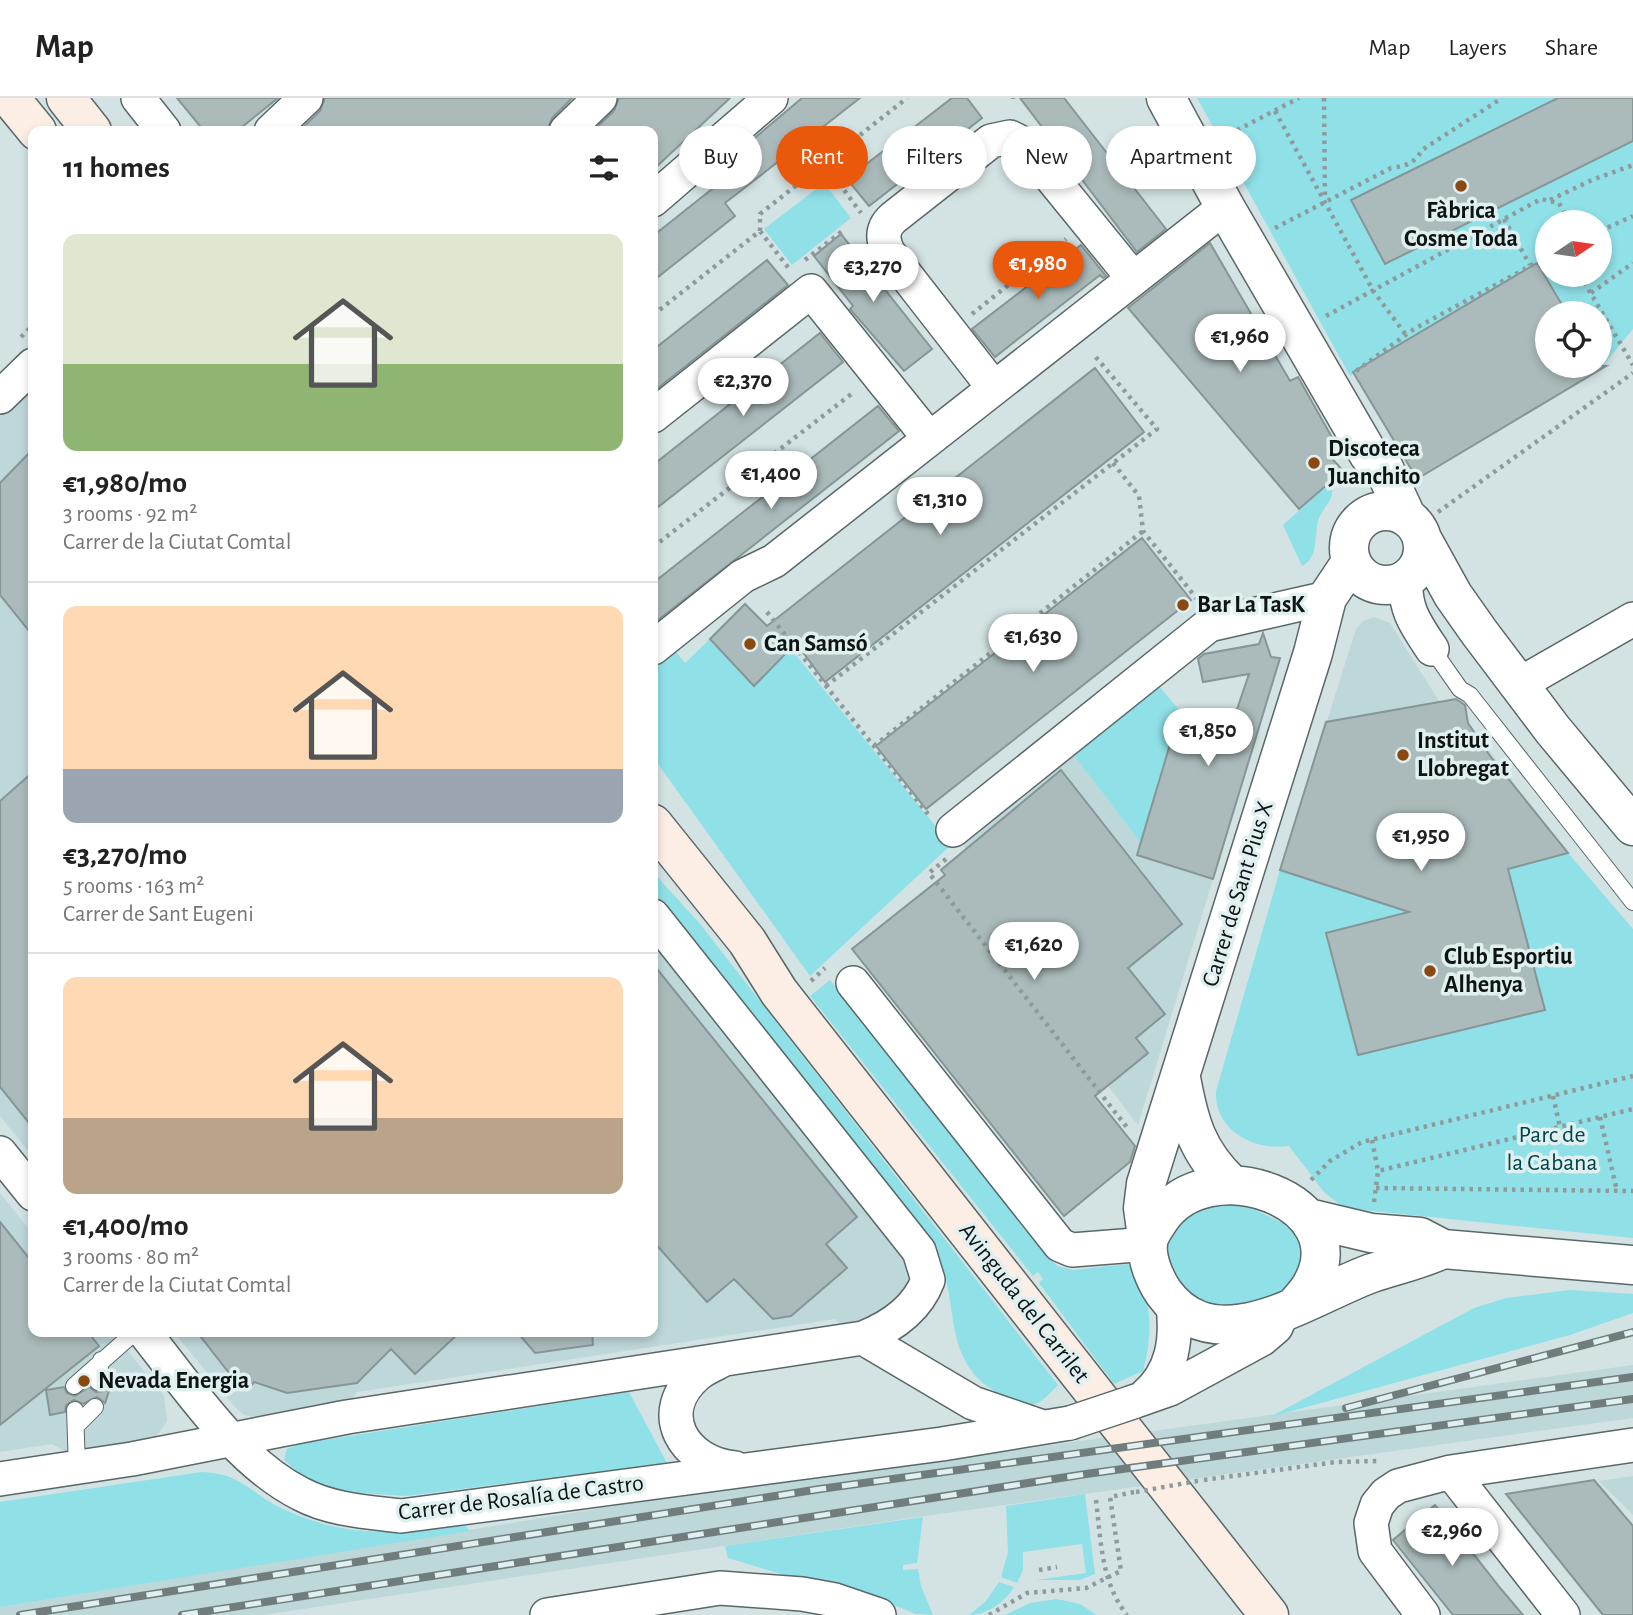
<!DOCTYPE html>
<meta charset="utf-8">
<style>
body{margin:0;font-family:"Alegreya Sans",sans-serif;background:#f6f6f6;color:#222;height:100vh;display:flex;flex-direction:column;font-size:26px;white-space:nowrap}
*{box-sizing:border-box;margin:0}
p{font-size:23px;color:#767676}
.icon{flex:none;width:38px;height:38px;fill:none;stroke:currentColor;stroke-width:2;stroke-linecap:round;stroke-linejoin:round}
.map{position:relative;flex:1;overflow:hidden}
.details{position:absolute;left:28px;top:28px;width:630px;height:1211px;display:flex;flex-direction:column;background:#fff;border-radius:14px;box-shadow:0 4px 10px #0003}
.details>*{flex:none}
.hud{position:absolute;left:679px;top:28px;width:665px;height:63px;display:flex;gap:14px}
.needle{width:46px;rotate:77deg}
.tools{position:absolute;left:1535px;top:112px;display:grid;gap:14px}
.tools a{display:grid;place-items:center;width:77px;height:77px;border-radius:50%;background:#fff;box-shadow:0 4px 10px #0003;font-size:35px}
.price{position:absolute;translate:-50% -60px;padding:0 16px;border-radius:24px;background:#fff;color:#222;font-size:23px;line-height:46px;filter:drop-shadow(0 2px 4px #0008)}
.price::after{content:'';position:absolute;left:50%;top:42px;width:21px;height:16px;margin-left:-10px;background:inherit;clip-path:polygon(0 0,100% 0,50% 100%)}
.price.active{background:#ea580c;color:#fff}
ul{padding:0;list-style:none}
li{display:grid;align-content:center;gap:14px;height:371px;padding:0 35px}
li+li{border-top:2px solid #e0e0e0}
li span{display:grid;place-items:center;height:217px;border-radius:14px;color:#555}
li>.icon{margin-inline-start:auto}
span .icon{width:126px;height:126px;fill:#fffc;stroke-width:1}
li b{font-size:30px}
h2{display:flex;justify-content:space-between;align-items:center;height:84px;padding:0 35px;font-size:30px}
.tag{padding:0 24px;border-radius:32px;background:#fff;box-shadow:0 4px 10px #0003;font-size:24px;line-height:63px}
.tag.active{background:#ea580c;color:#fff}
header{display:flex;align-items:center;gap:42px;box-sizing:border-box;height:98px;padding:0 35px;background:#fff;border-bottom:2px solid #e0e0e0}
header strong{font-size:33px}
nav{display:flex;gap:38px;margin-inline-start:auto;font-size:24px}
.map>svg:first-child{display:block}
.built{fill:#bed7d9}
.green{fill:#90e0e8;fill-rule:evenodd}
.building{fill:#abbbbc;stroke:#869596;stroke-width:2}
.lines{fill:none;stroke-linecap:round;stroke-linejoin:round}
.service-casing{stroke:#596768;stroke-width:18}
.minor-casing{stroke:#596768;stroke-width:36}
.tertiary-casing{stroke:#596768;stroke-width:41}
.secondary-casing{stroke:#596768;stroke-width:41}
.path{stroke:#8e9b9c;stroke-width:4.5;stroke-dasharray:3.5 5;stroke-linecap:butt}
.service{stroke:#fff;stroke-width:16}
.minor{stroke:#fff;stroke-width:33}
.tertiary{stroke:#fff;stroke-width:38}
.secondary{stroke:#fdeee5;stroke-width:38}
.rail-casing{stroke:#717d7d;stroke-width:8}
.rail{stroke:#e0f0f1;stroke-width:5;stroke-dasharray:16;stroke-linecap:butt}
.minor-bridge-casing{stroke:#596768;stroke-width:36;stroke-linecap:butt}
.path-bridge{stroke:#8e9b9c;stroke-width:4.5;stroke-dasharray:3.5 5;stroke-linecap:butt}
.minor-bridge{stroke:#fff;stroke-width:33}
.poi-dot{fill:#894911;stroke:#e0f0f1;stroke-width:2.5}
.labels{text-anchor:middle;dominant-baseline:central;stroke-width:7;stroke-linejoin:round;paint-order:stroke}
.poi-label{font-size:24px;font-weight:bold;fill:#0e1414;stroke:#e0f0f1;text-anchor:start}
.street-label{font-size:24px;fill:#0e1414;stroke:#e0f0f1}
.park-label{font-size:24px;fill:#00454a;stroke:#e0f0f1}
</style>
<header>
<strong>Map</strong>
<nav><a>Map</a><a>Layers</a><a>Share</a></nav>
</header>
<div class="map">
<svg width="1633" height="1517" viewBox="0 0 1633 1517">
<rect width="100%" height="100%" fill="#d3e3e4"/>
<path class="built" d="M33,282v777l-33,-41v-703z
M1374,519l16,6 49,78 24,-4 7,35 4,-1 94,122 -134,35 -79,6 -75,-24 76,-241 7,-8z
M1072,655l69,90 47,28 25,8 -75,246 -197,-255 25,-20 -5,-9z
M653,844l254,319 3,12 -4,15 -21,27 -36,16 -14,-12 -478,73 -12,17 -82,10 -19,-4 -9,-8 -61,-75h479z
M0,1095l33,41v98h80l51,64 3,25 -13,19 -81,16 -21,-12 -52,8z
M1633,1267v53l-715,99 -655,98h-263v-8l651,-107z
M1633,1378v39l-34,-34z"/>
<path class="green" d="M1197,0h436v231l-33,40v-56h-33l-30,-50 -187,113zM1547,124h53v53h-53z
M824,85l27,35 -59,47 -28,-36z
M1332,383c3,23 -8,22 -14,40 -4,16 1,36 -16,45l-19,-41z
M710,541l44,47 36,-38 161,197 -141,131 -157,-219v-91l20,-18 12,15z
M1158,587l22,26 -39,132 -69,-90z
M1568,755l65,76v309l-289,-30 -20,-16 -35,-46c-35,5 -75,-15 -73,-55l64,-221 74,24 81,-6z
M653,774l48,53 357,460c-20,20 -22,26 -50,13 -75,-33 -42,-100 -77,-156l-278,-351z
M830,882l227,286 16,4 55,-6c26,30 25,70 15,107l-29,13 -75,-101 4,-4 -5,-7 -5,4 -223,-280z
M1234,1102l55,26 22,28 -33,45 -57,11 -41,-20 -15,-32 2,-15 15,-26z
M1570,1192l63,4v19l-63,22 -300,82 204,-109 32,-10z
M629,1294l38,71 -261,33 -73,-5 -25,-10 -24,-21 3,-11 12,-5z
M201,1374c42,2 46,19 80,36 63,30 117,27 183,17l6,6 -470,76v-105z
M1085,1396l10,80 -15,6h-44l50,-7 -4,-29 -59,8v18l-6,13 -16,-6 7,-25 -2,-46z
M923,1419l-6,46 -14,2v5l15,-1 3,17 12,29 -17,-1 -70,-28 -62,-11 -56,-17 -3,-12z
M999,1484l15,5c-9,15 -27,28 -45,28l17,-14z
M1057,1501l23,5 17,11h-92l25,-12z"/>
<path class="building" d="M177,0h101l-41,33h-33z
M325,0h247l-20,20 -5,13h-248l21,-20z
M619,0h111l-77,72v-39h-60l21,-20z
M802,0h58l-135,105 10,13 -82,65v-45l59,-47 -7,-9z
M952,0h15l15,20 -113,88 -22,-27z
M1020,0h44l102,131 -29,23z
M1558,0h75v43l-248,123 -34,-64z
M841,136l91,115 -28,22 -54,-62 3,-3 -39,-50z
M1210,145l80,138 8,-4 40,71 -9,7 14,16 -44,38 -171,-201z
M1081,147l25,31 -3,2 -3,-3 -105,82 -23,-28z
M767,162l21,25 -135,107v-42z
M1537,165l30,50h-20v53h59l-189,113 -64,-107z
M820,235l23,29 -190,149v-46z
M1095,270l49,64 -319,250 -29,-39 -42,43 -44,-47 35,-35 22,22z
M878,308l21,25 -246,193v-41z
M33,351v187l-33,-41v-112z
M1142,440l49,62 -265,209 -50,-63z
M1263,535l8,24 9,1 -67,221 -76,-24 43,-144 51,16 18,-53 -46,8 -5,-23 6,-5 55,-10z
M1456,601l9,6 3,18 22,33 78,97 -60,16 37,141 -187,45 -32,-122 83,-21 -129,-42 46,-148z
M1061,672l121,154 -54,44 37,46 -29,24 12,15 -53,43 40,50 -5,16 -66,54 -212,-267 93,-74 -4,-5z
M33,674v356l-33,-41v-286z
M653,866l204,253 -31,27 21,24 -56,48 -18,3 -39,-40 -27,23 -54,-61z
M0,1124l33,41v69h55l11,14 -99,79z
M197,1234h263l-45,42 -24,-25 -34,34 -70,10 -33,-11 -4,6 -17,-10z
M517,1234h75l1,13 -58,8z
M113,1281l-8,24 -8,-6 -14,7 -9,-4 -8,5 -1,7 -15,3 -4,-25 18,-3 3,6 8,3 14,-9 7,5 7,-1 6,-11z
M1594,1382l39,46v89h-30l-97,-121z
M1435,1407l66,84 22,26h-70l-60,-75z"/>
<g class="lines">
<g class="service-casing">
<path id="service" d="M1432,551l28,40 10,6 163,207
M98,1284l3,-22
M74,1288l61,-54
M75,1312l2,57
M77,1327l18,-18"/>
</g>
<g class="minor-casing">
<path id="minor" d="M138,0l26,33
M271,33l35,-33
M566,33l34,-33
M653,102l118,-102
M994,290l-106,-136c-6,-13 -6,-24 5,-34l98,-77 19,-4 14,7 109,134
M0,299l33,-32
M653,318l158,-125 118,147
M1406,482c-2,29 10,45 26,69
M653,550l90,-72 31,-15 451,-354
M1518,587l115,-66
M953,732l256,-205 118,-27
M853,885l207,262 12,5 76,-6
M0,1055l33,41
M144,1234c44,55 93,130 157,162 30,16 67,18 100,22l541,-72 128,-21
M863,1240l110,65 67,23
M721,1263c-8,4 -17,8 -23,13 -45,38 -15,89 37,94
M1145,1298c28,-24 32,-56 28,-91
M1133,1304l37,-13 92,-50 14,-12 7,-16
M1451,1374l112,143
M0,1381l132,-20 215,-42 516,-79c28,-11 54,-29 65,-58l-9,-29 -266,-335
M547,1517l173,-27 82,6 33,6 44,15
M1423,1517l-48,-64 -4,-28 6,-18 9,-11 12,-8 53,-14 182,-27"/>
</g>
<g class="tertiary-casing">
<path id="tertiary" d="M1166,0l59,109 144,248 13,9 24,52
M1349 450a37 37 0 1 1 74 0a37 37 0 1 1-74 0Z
M1422,441l31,56 26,37 74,98 80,96
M1181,980c8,44 16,74 50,106
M1308,1120l63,15 49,4 23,12 190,16
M1148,1146l-5,-36 3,-24 167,-531 14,-55 24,-36
M1296,1207c5,-6 12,-13 16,-21 46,-83 -104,-137 -152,-65 -5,8 -11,15 -12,24 -2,16 7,37 16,50 53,72 146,2 208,-20 24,-8 48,-13 71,-24"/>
</g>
<g class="secondary-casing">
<path id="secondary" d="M10,0l27,33
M66,0l26,33
M653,726l94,117 32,51 490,623"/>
</g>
<path class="path" d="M1013,0v1
M1324,0l1,101
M1275,13l99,181 32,43
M1222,40l77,-40
M824,65l37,50
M1550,102l42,-20 41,-15
M1504,121l26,46
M1275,130l116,-60c15,-2 24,-5 31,-18l80,-52
M760,133l30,39
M1600,133l33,-15
M805,162l40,-31
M1580,177l53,90
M1591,195l42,-30
M972,216l94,-75
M653,217l107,-84v-17l147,-116
M1326,218l215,-117 18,4 10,19
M21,239l12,-12
M1356,273l58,-42 133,-72
M1113,365l26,33 4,35 54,68
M1438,414l195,-139
M653,449l201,-155
M767,514l161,202
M826,588l331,-257 -63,-74
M874,648l269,-215
M946,761l-17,14 200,257
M811,883l14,-13
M1553,998l7,31
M1600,1019l17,74
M1372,1042l6,31
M1311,1082l19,-19 32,-19 271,-66
M1376,1090l257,3
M1374,1104l4,-31 255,-62
M1204,1382l132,-18 44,-1
M1096,1402c5,41 5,82 31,115
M1039,1472l18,-3
M989,1517l38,-22 59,-5 35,-17 -11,-74 24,-5"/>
<use href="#service" class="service"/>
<use href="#minor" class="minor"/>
<use href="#tertiary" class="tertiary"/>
<use href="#secondary" class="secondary"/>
<g class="rail-casing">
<path id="rail" d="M1346,1310l287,-76
M20,1517l800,-126 813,-112
M182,1517l904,-141 547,-75"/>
</g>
<use href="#rail" class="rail"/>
<g class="minor-bridge-casing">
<path id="minor-bridge" d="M1070,1325l63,-21"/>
</g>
<path class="path-bridge" d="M1136,1394l67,-12"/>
<use href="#minor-bridge" class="minor-bridge"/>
</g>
<g class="poi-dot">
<circle cx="1461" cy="88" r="7"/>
<circle cx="1314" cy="365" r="7"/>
<circle cx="1183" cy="507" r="7"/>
<circle cx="750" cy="546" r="7"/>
<circle cx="1403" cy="657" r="7"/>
<circle cx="1430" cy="873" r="7"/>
<circle cx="84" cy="1283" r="7"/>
</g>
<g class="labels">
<g class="poi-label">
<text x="1461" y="113" text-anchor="middle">Fàbrica<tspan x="1461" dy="28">Cosme Toda</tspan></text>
<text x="1328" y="351">Discoteca<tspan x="1328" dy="28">Juanchito</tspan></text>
<text x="1197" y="507">Bar La TasK</text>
<text x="764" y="546">Can Samsó</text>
<text x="1417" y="643">Institut<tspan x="1417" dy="28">Llobregat</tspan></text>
<text x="1444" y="859">Club Esportiu<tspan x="1444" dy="28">Alhenya</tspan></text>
<text x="98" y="1283">Nevada Energia</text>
</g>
<g class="street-label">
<text transform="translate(1238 796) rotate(-73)">Carrer de Sant Pius X</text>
<text transform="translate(1024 1205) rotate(52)">Avinguda del Carrilet</text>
<text transform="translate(521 1400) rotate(-7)">Carrer de Rosalía de Castro</text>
</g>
<g class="park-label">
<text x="1552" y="1037">Parc de<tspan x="1552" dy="28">la Cabana</tspan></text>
</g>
</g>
</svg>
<div class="tools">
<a><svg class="needle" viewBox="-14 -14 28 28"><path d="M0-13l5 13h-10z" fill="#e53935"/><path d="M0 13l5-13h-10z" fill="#767676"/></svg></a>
<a><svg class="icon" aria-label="locate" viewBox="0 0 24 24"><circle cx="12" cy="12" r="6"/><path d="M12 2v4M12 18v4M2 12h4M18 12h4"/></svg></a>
</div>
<b class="price active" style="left:1038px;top:203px">€1,980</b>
<b class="price" style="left:873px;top:206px">€3,270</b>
<b class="price" style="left:1240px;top:276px">€1,960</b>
<b class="price" style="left:743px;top:320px">€2,370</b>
<b class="price" style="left:771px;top:413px">€1,400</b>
<b class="price" style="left:940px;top:439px">€1,310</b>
<b class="price" style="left:1033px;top:576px">€1,630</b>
<b class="price" style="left:1208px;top:670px">€1,850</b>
<b class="price" style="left:1421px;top:775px">€1,950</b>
<b class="price" style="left:1034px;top:884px">€1,620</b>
<b class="price" style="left:1452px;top:1470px">€2,960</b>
<div class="hud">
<a class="tag">Buy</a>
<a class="tag active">Rent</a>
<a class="tag">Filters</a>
<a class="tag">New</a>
<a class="tag">Apartment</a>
</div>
<section class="details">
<h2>11 homes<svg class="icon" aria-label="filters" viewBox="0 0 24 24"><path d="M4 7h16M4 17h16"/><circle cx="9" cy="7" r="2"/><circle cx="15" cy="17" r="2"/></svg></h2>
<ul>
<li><span style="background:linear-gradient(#dfe7d0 60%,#8fb573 0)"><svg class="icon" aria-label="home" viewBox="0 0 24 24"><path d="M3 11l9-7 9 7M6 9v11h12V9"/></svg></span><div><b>€1,980/mo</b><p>3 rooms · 92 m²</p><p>Carrer de la Ciutat Comtal</p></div></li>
<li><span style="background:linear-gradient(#ffd9b3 75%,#9aa5b1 0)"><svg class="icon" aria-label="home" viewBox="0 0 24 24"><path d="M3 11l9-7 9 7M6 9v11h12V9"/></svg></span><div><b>€3,270/mo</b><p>5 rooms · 163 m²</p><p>Carrer de Sant Eugeni</p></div></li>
<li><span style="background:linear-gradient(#ffd9b3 65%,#b9a48a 0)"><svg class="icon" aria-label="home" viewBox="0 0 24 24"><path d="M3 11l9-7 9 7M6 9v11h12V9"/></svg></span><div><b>€1,400/mo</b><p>3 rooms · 80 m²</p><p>Carrer de la Ciutat Comtal</p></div></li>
</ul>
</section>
</div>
